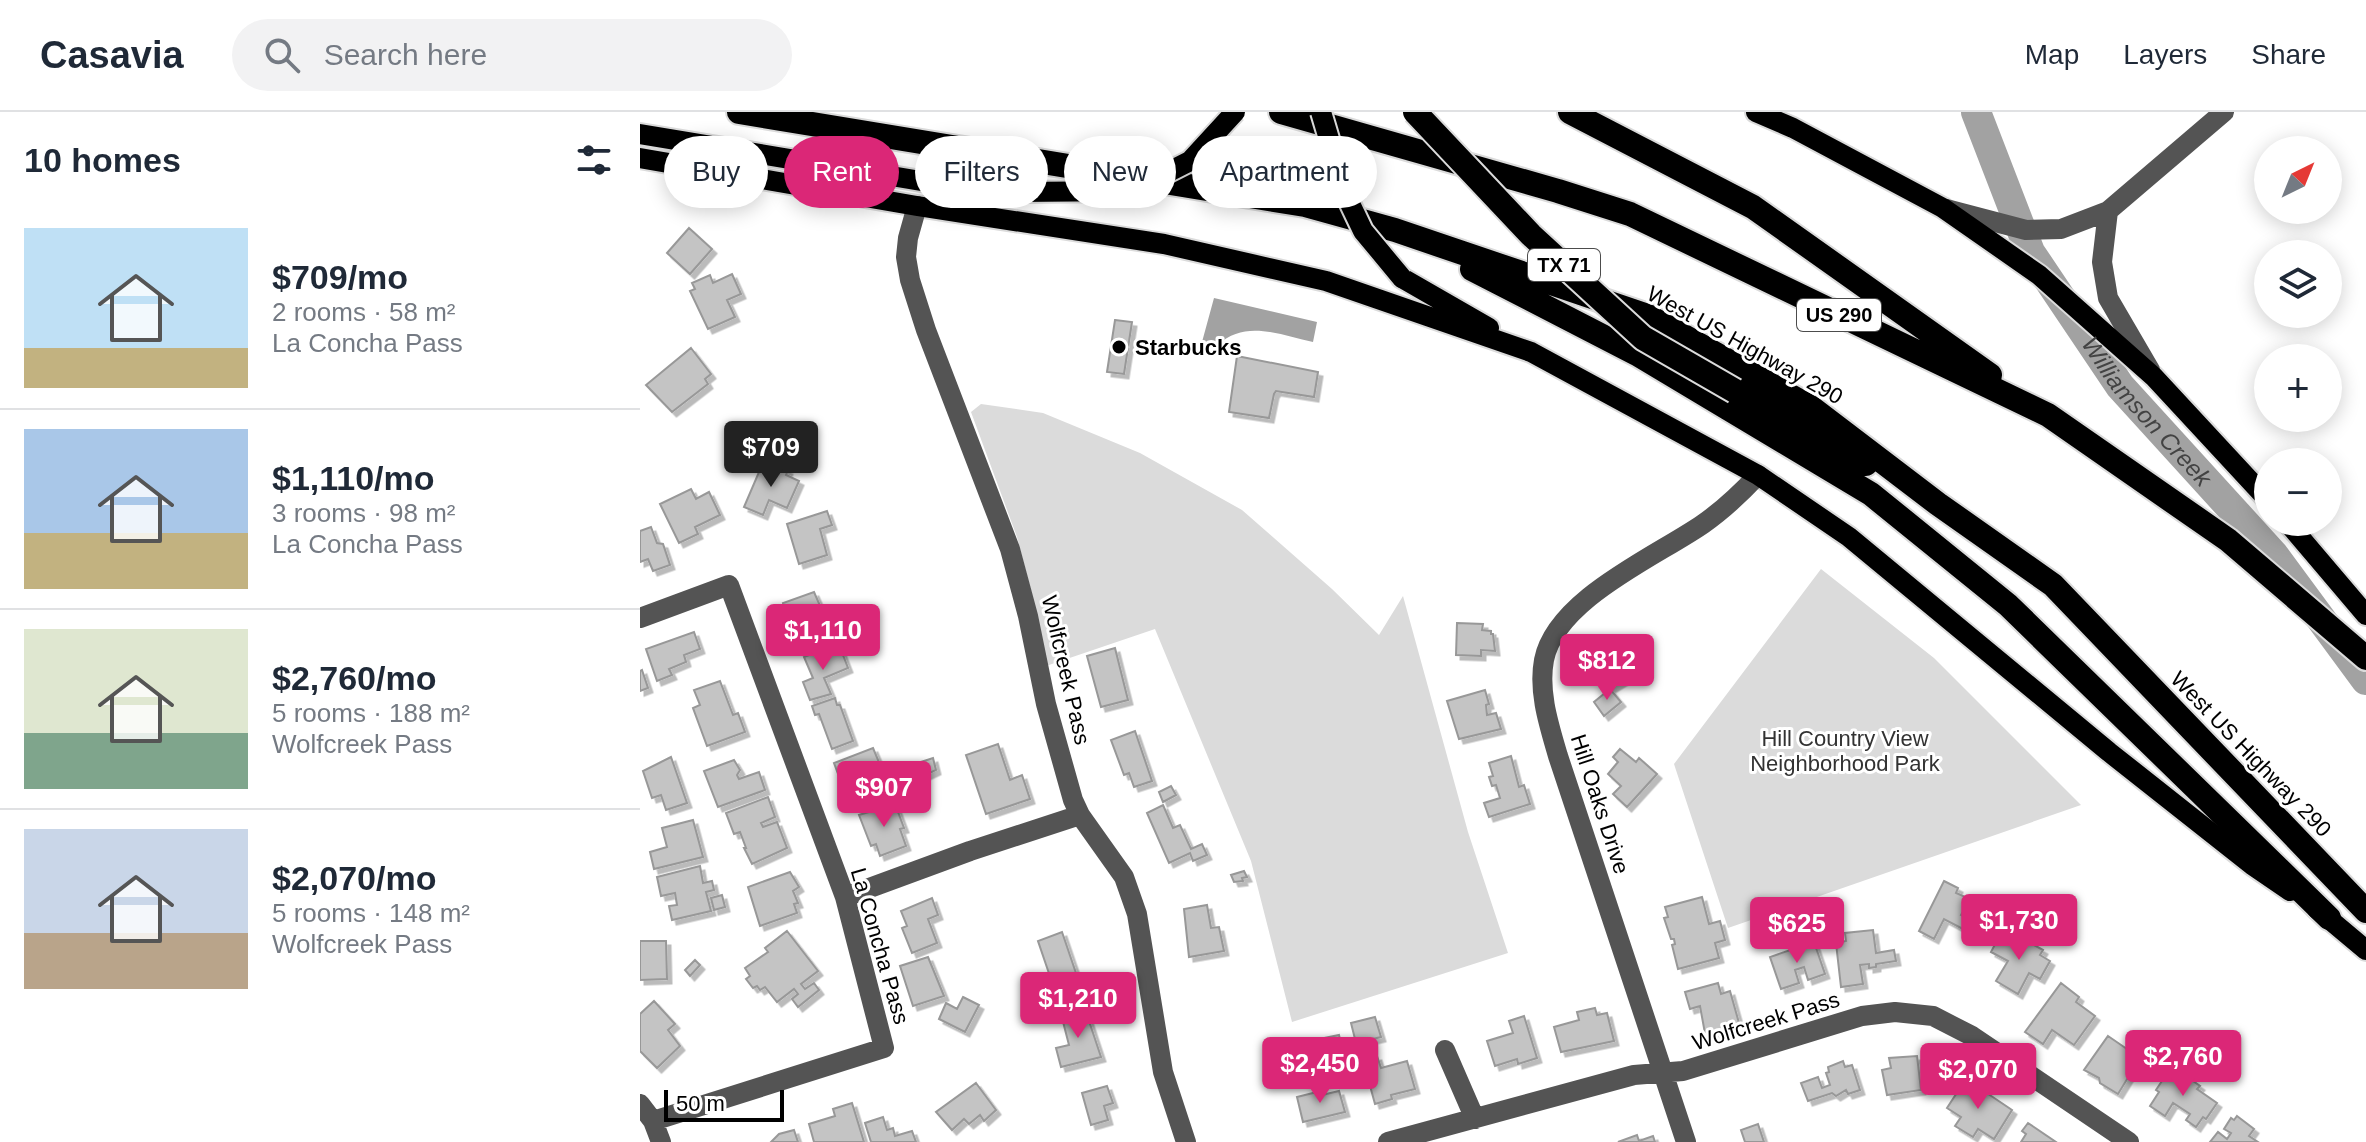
<!DOCTYPE html>
<meta charset="utf-8">
<style>
body{margin:0;font-family:Arial,sans-serif;background:#f2f2f3;color:#1f2937;height:100vh;display:flex;flex-direction:column;font-size:30px;white-space:nowrap}
*{box-sizing:border-box;margin:0}
p{font-size:26px;color:#747a83}
.icon{flex:none;width:44px;height:44px;fill:none;stroke:currentColor;stroke-width:2;stroke-linecap:round;stroke-linejoin:round}
.map{position:relative;flex:1;overflow:hidden}
.details{display:flex;flex-direction:column;background:#fff;width:640px}
.details>*{flex:none}
.hud{position:absolute;left:24px;top:24px;width:760px;height:72px;display:flex;gap:16px}
.needle{width:52px;rotate:43deg}
.tools{position:absolute;left:1614px;top:24px;display:grid;gap:16px}
.tools a{display:grid;place-items:center;width:88px;height:88px;border-radius:50%;background:#fff;box-shadow:0 4px 20px #0003;font-size:40px}
.scale{position:absolute;left:24px;bottom:20px;width:120px;box-sizing:border-box;padding-left:8px;border:4px solid #000;border-top:0;font-size:22px;line-height:28px;white-space:nowrap;color:#000;-webkit-text-stroke:6px #fff;paint-order:stroke}
.price{position:absolute;translate:-50% -68px;padding:0 18px;border-radius:8px;background:#db2777;color:#fff;font-size:26px;line-height:52px;filter:drop-shadow(0 2px 4px #0008)}
.price::after{content:'';position:absolute;left:50%;top:48px;width:24px;height:18px;margin-left:-12px;background:inherit;clip-path:polygon(0 0,100% 0,50% 100%)}
.price.active{background:#222;color:#fff}
ul{padding:0;list-style:none}
li{display:flex;align-items:center;gap:24px;height:200px;padding:0 24px}
li+li{border-top:2px solid #e0e1e3}
li span{display:grid;place-items:center;flex:none;width:224px;height:160px;border-radius:0px;color:#555}
li>.icon{margin-inline-start:auto}
span .icon{width:96px;height:96px;fill:#fffc;stroke-width:1}
li b{font-size:34px}
h2{display:flex;justify-content:space-between;align-items:center;height:96px;padding:0 24px;font-size:34px}
.pill{padding:0 28px;border-radius:36px;background:#fff;box-shadow:0 4px 20px #0003;font-size:28px;line-height:72px}
.pill.active{background:#db2777;color:#fff}
header{display:flex;align-items:center;gap:48px;box-sizing:border-box;height:112px;padding:0 40px;background:#fff;border-bottom:2px solid #e0e1e3}
header strong{font-size:38px}
nav{display:flex;gap:44px;margin-inline-start:auto;font-size:28px}
.search{width:560px;height:72px;background:#f2f2f3;display:flex;align-items:center;gap:20px;box-sizing:border-box;padding:0 28px;border-radius:44px;color:#747a83;font-size:30px}
main{display:flex;flex:1;min-height:0}
.map>svg:first-child{display:block}
.green{fill:#dbdbdb}
.water{fill:#a2a2a2}
.lines{fill:none;stroke-linecap:round;stroke-linejoin:round}
.river{stroke:#a2a2a2;stroke-width:30}
.building{fill:#c4c4c4;stroke:#989898;stroke-width:2;filter:url(#shadow)}
.major-casing{stroke:#dbdbdb;stroke-width:24}
.highway-casing{stroke:#dbdbdb;stroke-width:28}
.minor{stroke:#545454;stroke-width:20}
.major{stroke:#000;stroke-width:20}
.highway{stroke:#000;stroke-width:24}
.major-bridge-casing{stroke:#dbdbdb;stroke-width:24;stroke-linecap:butt}
.highway-bridge-casing{stroke:#dbdbdb;stroke-width:28;stroke-linecap:butt}
.major-bridge{stroke:#000;stroke-width:20}
.highway-bridge{stroke:#000;stroke-width:24}
.poi-dot{fill:#000;stroke:#fff;stroke-width:3}
.labels{text-anchor:middle;dominant-baseline:central;stroke-width:6;stroke-linejoin:round;paint-order:stroke}
.shield{fill:#fff;stroke:#4c4c4c;stroke-width:2}
.shield-label{font-size:20px;font-weight:bold;fill:#000}
.street-label{font-size:22px;fill:#000;stroke:#fff}
.poi-label{font-size:22px;font-weight:bold;fill:#000;stroke:#fff;text-anchor:start}
.park-label{font-size:22px;fill:#323232;stroke:#fff}
.water-label{font-size:24px;font-style:italic;fill:#434343;stroke:#fff}
</style>
<header>
<strong>Casavia</strong>
<div class="search"><svg class="icon" aria-label="search" viewBox="0 0 24 24"><circle cx="10" cy="10" r="6"/><path d="M15 15l6 6"/></svg>Search here</div>
<nav><a>Map</a><a>Layers</a><a>Share</a></nav>
</header>
<main>
<section class="details">
<h2>10 homes<svg class="icon" aria-label="filters" viewBox="0 0 24 24"><path d="M4 7h16M4 17h16"/><circle cx="9" cy="7" r="2"/><circle cx="15" cy="17" r="2"/></svg></h2>
<ul>
<li><span style="background:linear-gradient(#bfe0f5 75%,#c2b280 0)"><svg class="icon" aria-label="home" viewBox="0 0 24 24"><path d="M3 11l9-7 9 7M6 9v11h12V9"/></svg></span><div><b>$709/mo</b><p>2 rooms · 58 m²</p><p>La Concha Pass</p></div></li>
<li><span style="background:linear-gradient(#a9c7e8 65%,#c2b280 0)"><svg class="icon" aria-label="home" viewBox="0 0 24 24"><path d="M3 11l9-7 9 7M6 9v11h12V9"/></svg></span><div><b>$1,110/mo</b><p>3 rooms · 98 m²</p><p>La Concha Pass</p></div></li>
<li><span style="background:linear-gradient(#dfe7d0 65%,#7fa58c 0)"><svg class="icon" aria-label="home" viewBox="0 0 24 24"><path d="M3 11l9-7 9 7M6 9v11h12V9"/></svg></span><div><b>$2,760/mo</b><p>5 rooms · 188 m²</p><p>Wolfcreek Pass</p></div></li>
<li><span style="background:linear-gradient(#c9d6e8 65%,#b9a48a 0)"><svg class="icon" aria-label="home" viewBox="0 0 24 24"><path d="M3 11l9-7 9 7M6 9v11h12V9"/></svg></span><div><b>$2,070/mo</b><p>5 rooms · 148 m²</p><p>Wolfcreek Pass</p></div></li>
</ul>
</section>
<div class="map">
<svg width="1726" height="1030" viewBox="0 0 1726 1030">
<defs>
<filter id="shadow"><feDropShadow dx="4.5" dy="4.5" stdDeviation="0" flood-color="#0004"/></filter>
</defs>
<rect width="100%" height="100%" fill="#fff"/>
<path class="green" d="M341,292l62,9 97,40 102,57 90,79 47,46 24,-39 65,236 40,121 -216,69 -41,-161 -96,-232 -109,37 -14,-72 -15,-57 -46,-125z
M1181,457l113,89 147,147 -353,123 -54,-164z"/>
<path class="water" d="M574,186l103,24 -4,20c-33,-7 -68,-23 -95,3l-16,-3z"/>
<g class="lines">
<path class="river" id="s1" d="M1336,0l54,140 90,134 153,168 93,126"/>
</g>
<path class="building" d="M49,116l23,21 -22,25 -23,-21z
M92,162l9,20 -14,6 8,17 -27,12 -18,-38 5,-2 -3,-6 18,-8 3,8z
M475,208l17,2 -8,52 -17,-2z
M51,236l20,26 -6,5 3,5 -36,28 -26,-27z
M597,244l81,16 -4,25 -38,-6 -2,3 -5,24 -40,-6z
M122,353l13,5 2,-5 11,5 -2,5 13,6 -12,27 -18,-8 -6,15 -19,-8z
M51,377l5,10 13,-7 11,23 -25,12 3,7 -19,9 -19,-39z
M187,399l5,14 -12,4 7,26 -28,9 -12,-40z
M11,415l6,16 6,1 7,21 -17,6 -5,-12 -8,3v-31z
M174,480l7,16 -6,8 6,16 -31,11 -6,-17 6,-2 -7,-21z
M817,511l26,1 -1,6 9,1v3h2l2,17 -14,-1v6l-25,-1z
M54,520l6,17 -16,6 2,7 -17,7 3,6 -15,6 -11,-32z
M990,532l14,24 -35,21 -7,-11 -4,3 -5,-8 3,-3 -2,-4z
M475,536l13,52 -27,7 -14,-51z
M201,538l7,18 -24,10 7,16 -21,6 -7,-18 10,-4 -9,-21 15,-6 3,7z
M2,558l6,18 -8,3v-20z
M80,569l13,34 5,-2 7,19 -38,14 -14,-38 7,-3 -6,-15z
M970,577l11,13 -17,14 -10,-14z
M845,578l4,14 -3,1 1,10 9,-2 5,16 -42,10 -12,-38z
M195,586l2,7h3l13,36 -21,8 -13,-35 -4,1 -3,-9z
M495,619l17,50 -18,6 -5,-14 -5,2 -13,-35z
M358,632l12,36 12,-5 8,24 -44,15 -20,-59z
M233,636l10,24 -10,4 7,18 -30,12 -16,-43z
M980,637l16,13 3,-4 18,16 -30,33 -14,-13 8,-8 -13,-12 10,-12 -5,-5z
M871,644l8,31 5,-2 6,19 -41,13 -5,-14 16,-5 -4,-13 -4,1 -3,-9 4,-1 -4,-13z
M31,645l16,46 -21,7 -5,-15 -9,3 -9,-27z
M293,646l3,12 -11,5 -4,-13z
M94,648l6,10 -3,5 2,4 20,-7 6,18 -47,17 -14,-36z
M531,674l5,9 -13,7 -4,-10z
M128,685l7,20 -14,6 2,4 14,-5 10,26 -35,16 -8,-16h2l-6,-16 -6,2 -8,-21z
M255,692l9,24 -4,1 6,17 -26,10 -4,-12 -5,2 -12,-31z
M523,693l10,23 7,-3 11,24 11,-5 5,11 -14,6 -3,-8 -21,10 -22,-50z
M53,708l10,37 -49,12 -4,-17 17,-5 -5,-19z
M60,754l3,17 9,-2 2,9 -8,2 5,19 -39,9 -3,-14 8,-1 -2,-12 -14,3 -4,-19z
M604,759l3,6 -5,1 1,3 -9,1 -3,-7z
M150,760l9,15 -6,4 5,12 -4,1 3,9 -37,13 -12,-39z
M1304,769l14,7 -2,5 14,6 -9,16 7,3 -5,11 -19,-10 -10,20 -15,-8z
M82,783l3,12 -11,3 -3,-12z
M1062,785l7,27 11,-3 5,19 -10,3 4,15 -41,11 -6,-24 3,-1 -1,-5h-3l-7,-21 4,-1 -3,-10z
M292,786l6,17 -10,4 9,24 -25,10 -10,-25 5,-2 -6,-15z
M567,793l4,23 8,-1 5,24 -35,6 -5,-48z
M1233,818l3,23 18,-3 2,11 -20,3v3l-7,1v-4l-9,1 3,19 -22,3 -5,-44 10,-2 -1,-8z
M147,819l31,40 -17,13 4,5 9,-6 5,7 -21,17 -6,-8 6,-5 -4,-5 -17,13 -12,-15 -5,3 -3,-4 -4,2 -7,-9 4,-3 -5,-8 23,-16 -3,-4z
M422,820l18,53 -24,9 -18,-53z
M1361,821l17,10 3,-5 22,12 -3,5 10,6 -10,18 -11,-6 -11,21 -22,-13 12,-20 -17,-9z
M0,829h26l1,38 -27,1z
M1174,830l11,32 -17,6 -4,-13 -9,3 4,13 -18,6 -11,-32z
M288,845l16,39 -31,10 -13,-40z
M55,848l5,5 -10,11 -5,-6z
M1078,871l3,11 9,-3 9,32 -8,2 1,7 -26,7 -6,-33 -10,3 -5,-17z
M1421,871l18,14 -3,5 19,14 -21,29 -22,-15 -9,14 -18,-12z
M323,885l16,8 -14,27 -26,-13 7,-16 11,6z
M14,889l21,23 -7,6 12,16 -23,22 -17,-17v-37z
M955,896l2,7 10,-2 7,28 -53,11 -7,-25 25,-7 -2,-8z
M445,897l16,48 -40,10 -5,-19 13,-3 -8,-31z
M884,904l13,42 -19,6 -1,-5 -22,7 -8,-25 26,-8 -4,-12z
M735,905l6,20 -25,6 -5,-20z
M699,923l2,9 -15,3 -2,-9z
M1468,924l32,22 -22,36 -18,-11 -1,-5 -15,-8z
M737,944l4,12 26,-7 8,28 -24,6 1,4 -17,5 -12,-44z
M1277,944l4,34 -34,5 -5,-25 9,-2 -2,-10z
M1203,949l2,6 7,-2 8,25 -12,4 -2,-4 -10,6 -4,-3 -24,8 -7,-18 17,-6 4,11 8,-3 -4,-12 3,-1 -1,-5z
M1528,960l12,6 6,-2 14,10 -3,3 20,14 -11,16 -3,-2 -7,10 -10,-7 4,-6 -17,-11 -8,13 -15,-10 9,-14 -3,-2z
M1326,967l46,31 -18,29 -16,-10 -5,8 -18,-11 6,-9 -14,-9z
M336,971l20,27 -12,11 -4,-6 -11,9 -5,-5 -12,11 -16,-18z
M467,974l6,17 -9,3 4,14 -17,5 -9,-32z
M681,979l1,4 17,-4 6,21 -42,10 -6,-25z
M212,991l12,39h-50l-5,-18 26,-8 -2,-7z
M1597,1004l17,13 -5,7 9,6h-48l8,-10 9,7 4,-6 -7,-4 7,-11 3,2z
M243,1005l4,13 6,-2 2,8 17,-5 4,11h-45l-6,-19z
M1388,1011l28,19h-35l5,-8 -4,-3z
M1118,1012l6,18h-19l-4,-12z
M154,1018l4,12h-27l8,-8z
M997,1023l2,6 14,-5 2,6h-37z"/>
<g class="lines">
<g class="major-casing">
<path id="major" d="M1116,0l37,16 150,80 96,67 115,102 114,123
M0,22l299,50 79,8 113,-1
M0,46l277,48 247,38 162,37 205,71 227,123 91,62 260,215 143,113 38,26
M762,166l87,50
M1647,410l79,93
M1677,797l49,41"/>
</g>
<g class="highway-casing">
<path id="highway" d="M99,0l566,93 90,25 253,86 164,92 126,96 115,81 313,326
M641,0l277,79 72,23 418,201 180,125 138,118
M930,0l183,95 237,168
M832,157l165,85 234,140 137,111 321,313
M1095,279l131,73"/>
</g>
<path class="minor" d="M277,94l-9,32 -2,19 4,23 16,50 84,219 18,67 18,88 27,96 7,15 44,62 13,37 26,158 23,70
M1306,97l80,21 35,-1 47,-18 116,-99
M1468,99l-6,51 6,36 42,72
M0,506l89,-33 116,312 39,151 -231,73
M205,785l125,-46 110,-36
M805,938l30,69
M0,992l13,17 8,21
M748,1030l246,-67 49,-4 179,-55 33,-4 38,4 39,20 157,106
M1046,1030l-128,-386c-9,-31 -20,-64 -14,-96 12,-61 113,-104 159,-136 20,-14 38,-31 55,-49"/>
<use href="#major" class="major"/>
<use href="#highway" class="highway"/>
<g class="major-bridge-casing">
<path id="major-bridge" d="M681,0l24,81 18,38 39,47
M491,79l59,-30 45,-49"/>
</g>
<g class="highway-bridge-casing">
<path id="highway-bridge" d="M775,0l116,123 112,103 92,53"/>
</g>
<use href="#major-bridge" class="major-bridge"/>
<use href="#highway-bridge" class="highway-bridge"/>
</g>
<circle class="poi-dot" cx="479" cy="235" r="8"/>
<g class="labels">
<g class="shield">
<rect x="888" y="137" width="72" height="32" rx="6"/>
<rect x="1157" y="187" width="84" height="32" rx="6"/>
</g>
<g class="shield-label">
<text x="924" y="153">TX 71</text>
<text x="1199" y="203">US 290</text>
</g>
<g class="street-label">
<text transform="translate(1105 233) rotate(29)">West US Highway 290</text>
<text transform="translate(426 558) rotate(77)">Wolfcreek Pass</text>
<text transform="translate(1611 642) rotate(46)">West US Highway 290</text>
<text transform="translate(960 692) rotate(72)">Hill Oaks Drive</text>
<text transform="translate(240 834) rotate(74)">La Concha Pass</text>
<text transform="translate(1126 909) rotate(-17)">Wolfcreek Pass</text>
</g>
<g class="poi-label">
<text x="495" y="235">Starbucks</text>
</g>
<g class="park-label">
<text x="1205" y="626">Hill Country View<tspan x="1205" dy="25">Neighborhood Park</tspan></text>
</g>
<g class="water-label">
<text stroke="none"><textPath href="#s1" startOffset="348">Williamson Creek</textPath></text>
</g>
</g>
</svg>
<div class="tools">
<a><svg class="needle" viewBox="-14 -14 28 28"><path d="M0-13l5 13h-10z" fill="#e53935"/><path d="M0 13l5-13h-10z" fill="#747a83"/></svg></a>
<a><svg class="icon" aria-label="layers" viewBox="0 0 24 24"><path d="M12 4l9 5-9 5-9-5zM3 14l9 5 9-5"/></svg></a>
<a>+</a>
<a>−</a>
</div>
<div class="scale">50 m</div>
<b class="price active" style="left:131px;top:377px">$709</b>
<b class="price" style="left:183px;top:560px">$1,110</b>
<b class="price" style="left:967px;top:590px">$812</b>
<b class="price" style="left:244px;top:717px">$907</b>
<b class="price" style="left:1379px;top:850px">$1,730</b>
<b class="price" style="left:1157px;top:853px">$625</b>
<b class="price" style="left:438px;top:928px">$1,210</b>
<b class="price" style="left:1543px;top:986px">$2,760</b>
<b class="price" style="left:680px;top:993px">$2,450</b>
<b class="price" style="left:1338px;top:999px">$2,070</b>
<div class="hud">
<a class="pill">Buy</a>
<a class="pill active">Rent</a>
<a class="pill">Filters</a>
<a class="pill">New</a>
<a class="pill">Apartment</a>
</div>
</div>
</main>
